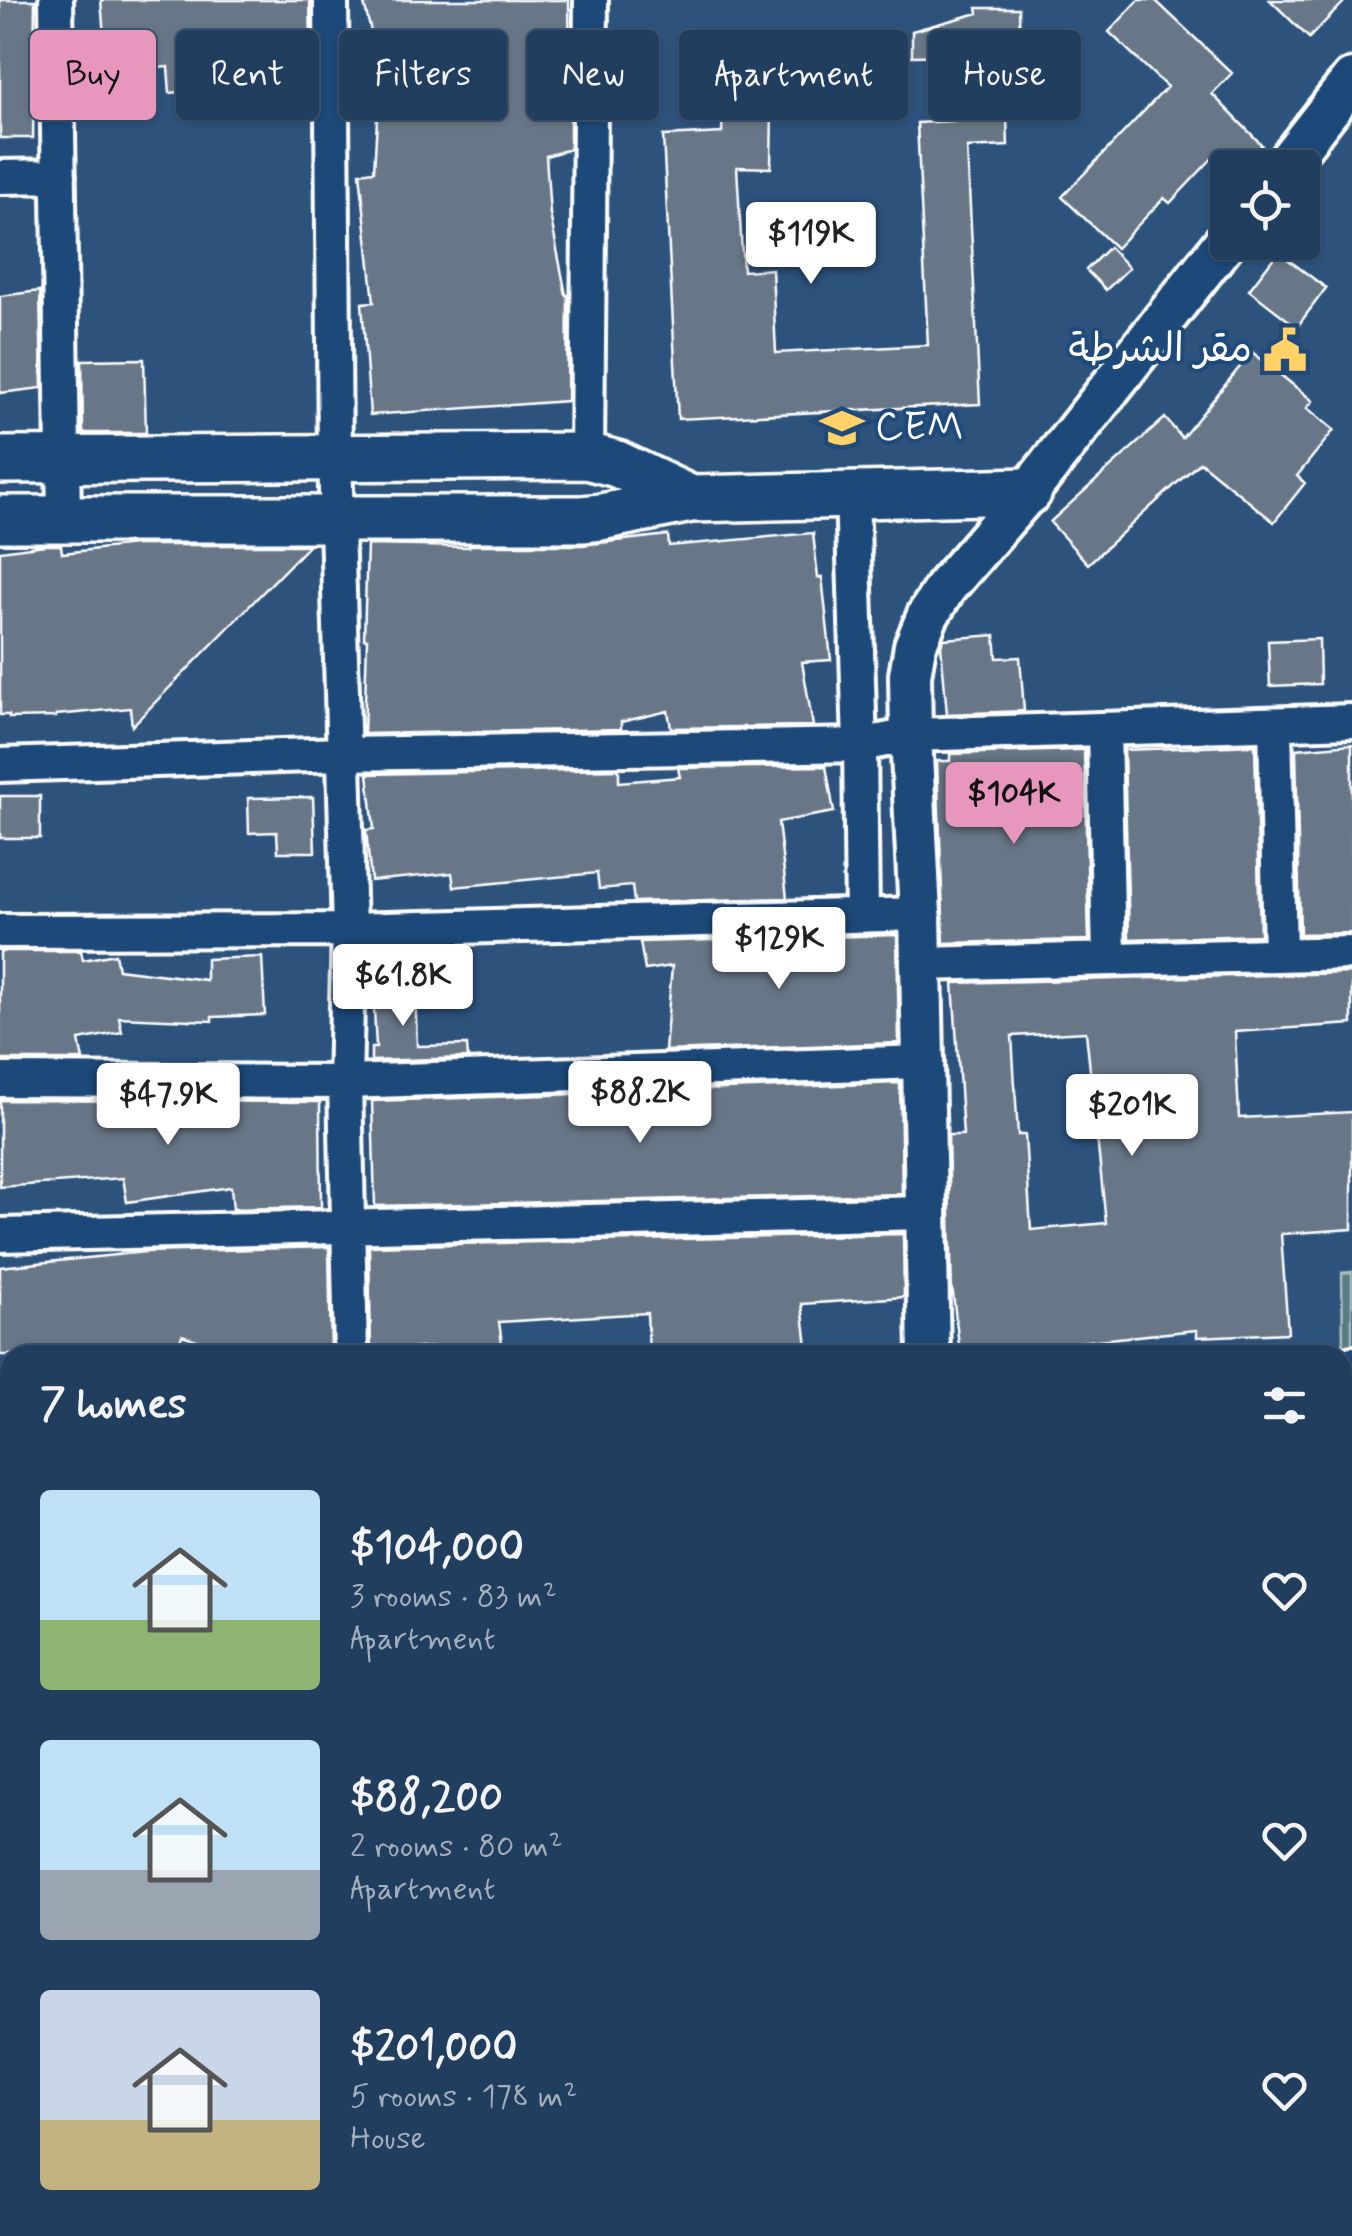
<!DOCTYPE html>
<meta charset="utf-8">
<style>
body{margin:0;font-family:Mynerve,"Playpen Sans Arabic",sans-serif;background:#2a4564;color:#f1f3f6;height:100vh;display:flex;flex-direction:column;font-size:38px;white-space:nowrap}
*{box-sizing:border-box;margin:0}
p{font-size:32px;color:#a2aebc}
.icon{flex:none;width:55px;height:55px;fill:none;stroke:currentColor;stroke-width:2;stroke-linecap:round;stroke-linejoin:round}
.map{position:relative;flex:1;overflow:hidden}
.panel{position:absolute;left:0px;top:1345px;width:1352px;height:892px;display:flex;flex-direction:column;background:#223e5e;border-radius:30px 30px 0 0;box-shadow:0 2px 8px #0004,0 0 0 2px #3f5773}
.panel>*{flex:none}
.guide{position:absolute;left:30px;top:30px;width:1292px;height:90px;display:flex;gap:20px}
.fabs{position:absolute;left:1210px;top:150px;display:grid;gap:20px}
.fabs a{display:grid;place-items:center;width:110px;height:110px;border-radius:10px;background:#223e5e;box-shadow:0 2px 8px #0004,0 0 0 2px #3f5773;font-size:50px}
.price{position:absolute;translate:-50% -85px;padding:0 22px;border-radius:10px;background:#fff;color:#222;font-size:32px;line-height:65px;filter:drop-shadow(0 2px 5px #0008)}
.price::after{content:'';position:absolute;left:50%;top:60px;width:30px;height:22px;margin-left:-15px;background:inherit;clip-path:polygon(0 0,100% 0,50% 100%)}
.price.current{background:#e797bd;color:#111}
ul{padding:0;list-style:none}
li{display:flex;align-items:center;gap:30px;height:250px;padding:0 40px}
li span{display:grid;place-items:center;flex:none;width:280px;height:200px;border-radius:10px;color:#555}
li>.icon{margin-inline-start:auto}
span .icon{width:120px;height:120px;fill:#fffc;stroke-width:1}
li b{font-size:42px}
h2{display:flex;justify-content:space-between;align-items:center;height:120px;padding:0 40px;font-size:42px}
.tag{padding:0 35px;border-radius:10px;background:#223e5e;box-shadow:0 2px 8px #0004,0 0 0 2px #3f5773;font-size:35px;line-height:90px}
.tag.current{background:#e797bd;color:#111}
.map>svg:first-child{display:block}
.green{fill:#587d83;stroke:#acbec1;stroke-width:2.5}
.building{fill:#677787;stroke:#fff;stroke-width:2.5;fill-rule:evenodd}
.lines{fill:none;stroke-linecap:round;stroke-linejoin:round}
.minor-casing{stroke:#fff;stroke-width:40}
.tertiary-casing{stroke:#fff;stroke-width:48}
.secondary-casing{stroke:#fff;stroke-width:52}
.minor{stroke:#1f4a7a;stroke-width:32}
.tertiary{stroke:#1f4a7a;stroke-width:40}
.secondary{stroke:#1f4a7a;stroke-width:45}
.labels{text-anchor:middle;dominant-baseline:central;stroke-width:8;stroke-linejoin:round;paint-order:stroke}
.poi-label{font-size:40px;fill:#fff;stroke:#1f4a7a;text-anchor:end}
</style>
<div class="map">
<svg width="1352" height="2236" viewBox="0 0 1352 2236">
<rect width="100%" height="100%" fill="#2d537d"/>
<filter id="ink" filterUnits="userSpaceOnUse"><feTurbulence type="fractalNoise" baseFrequency=".01" numOctaves="2"/><feDisplacementMap in="SourceGraphic" scale="20" xChannelSelector="R" yChannelSelector="G"/><feConvolveMatrix kernelMatrix="1 2 1 2 8 2 1 2 1" color-interpolation-filters="sRGB"/></filter>
<g filter="url(#ink)">
<path class="green" d="M1352,1272v74l-9,6 -1,-79z"/>
<path class="building" d="M0,0h35l-2,138h-33z
M101,0h209l2,81 -142,12 -2,-26 -61,5z
M381,0h188l1,94 -6,1 6,21v33l-24,7 4,58 16,81h2l-1,106 -197,14 -8,-112 12,-1 -14,-129 14,-2 6,-104 -16,-63z
M1139,0h16l77,73 -20,21 50,51 -23,23h-4l-16,-17 -49,52 -6,-5 -48,50 -54,-51 105,-110 -58,-55z
M1270,0h76l-37,38z
M977,8h42l1,46 -108,2v-25l66,-18z
M723,106l49,1 -1,61 -34,-1 6,104 29,-2 4,84 152,-8 -11,-222 90,-5 1,28 -41,2 13,256 -302,15 -15,-283 59,-3z
M1109,247l20,21 -23,22 -20,-20z
M1278,252l48,36 -29,39 -48,-37z
M40,291l2,97 -42,5v-97z
M1252,352l61,49 -6,7 27,22 -37,46 8,7 -31,39 -74,-60 -112,102 -38,-42 115,-104 17,20z
M144,359l2,74h-63l-1,-73z
M813,533l5,45 4,-1 9,83 -29,2 11,64 -142,2 -3,-17 -47,11v7l-257,5 3,-95h-3l3,-94 102,2v-2h113l86,-10 1,11z
M45,545h16l1,8 72,-8h175l-177,181 -2,-18 -74,7v2l-47,1v-3h-9v-164z
M995,635l2,23 23,-1 4,54 -77,3 -6,-69 3,-6z
M1319,639l1,45 -50,2 -2,-45z
M1352,744v189l-52,1 -4,-185z
M1255,745l5,190 -131,4 -5,-189z
M1076,750h8l5,190 -145,3 -7,-182h13v-7z
M826,766l8,46 -56,10 9,76 -153,4 -2,-16 -33,3 -2,-16 -143,14 -2,-14 -81,8 -5,-51 8,-1 -6,-55 251,-5v13l61,-5 -2,-9z
M0,796h40v42h-40z
M313,797l2,55h-37l-1,-20 -28,1 -1,-35z
M897,935l2,108 -234,8 7,-85 -27,4 -5,-28z
M6,951h75l2,9 32,-6 3,15 88,11v-21l56,-2 3,58 -53,2v4l-93,-4 3,15 -43,8 4,20h-83v-108z
M1352,973v51l-117,8 4,86 113,-6v117l-71,5 7,99 -91,4v-7l-237,24 -7,-60 -1,1 -4,-160h15l-10,-152zM1086,1032l20,191 -75,7 -6,-95h-7l-6,-99z
M415,987l2,59 50,-1 1,13 -97,3v-13h5l-3,-60z
M900,1083l2,111 -527,12 -3,-105z
M0,1100l320,2 1,105 -88,2 -2,-22 -104,15 -4,-24 -123,9z
M903,1234l1,63 -102,7 6,51h-159l-2,-42 -148,9 4,28 -32,4 -2,-9 -98,6 -2,-105z
M329,1247l2,108h-103l-1,-5 -45,-15 -6,20h-176v-88l145,-15z"/>
<g class="lines">
<g class="minor-casing">
<path id="minor" d="M56,0l8,519
M331,0l4,456 14,474 -4,152 6,273
M0,177l59,-1
M587,456l4,-456
M852,494l8,251 2,171
M1275,724l5,231
M1104,729l5,230
M0,765l343,-11 517,-9 51,-10 441,-14
M0,931l349,-1 571,-16
M921,964l431,-11
M0,1080l345,2 577,-20
M0,1235l925,-22
M1342,1370l10,-7
M0,1388h10
M0,1554h10
M1342,1557l10,9
M1342,1761l10,9
M1342,1918l10,-7
M0,2138h10
M1342,2186l10,8
M360,2228v8
M1045,2228l9,8
M614,2236l21,-8
M736,2236l3,-8"/>
</g>
<g class="tertiary-casing">
<path id="tertiary" d="M1283,168l69,-88
M929,1355l-9,-441 -9,-179 -1,-60 5,-29 13,-31 17,-27 84,-97 199,-253
M475,2236l4,-8"/>
</g>
<g class="secondary-casing">
<path id="secondary" d="M0,460l587,-4 30,8 74,35
M0,519h582l19,-2 90,-18 338,-8"/>
</g>
<use href="#minor" class="minor"/>
<use href="#tertiary" class="tertiary"/>
<use href="#secondary" class="secondary"/>
</g>
</g>
<defs>
<g id="civic-bare" transform="scale(3.45)"><path d="M-.6-6.5H3V-4.5H.6V-3L4-1V1h2V6H-6V1h2V-1L-.6-3ZM-1.2 2.5V6h2.4V2.5Z" fill="#ffd166" stroke="#1f4a7a" stroke-width="2.5" paint-order="stroke"/></g>
<g id="school-bare" transform="scale(3.45)"><path d="M0-5L7-2L0 1L-7-2ZM-4 1L0 2.5L4 1V4Q0 6-4 4Z" fill="#ffd166" stroke="#1f4a7a" stroke-width="2.5" paint-order="stroke"/></g>
</defs>
<g fill-rule="evenodd">
<use href="#civic-bare" x="1285" y="350"/>
<use href="#school-bare" x="842" y="428"/>
</g>
<g class="labels">
<g class="poi-label">
<text x="1252" y="350">مقر الشرطة</text>
<text x="875" y="428" text-anchor="start">CEM</text>
</g>
</g>
</svg>
<div class="fabs">
<a><svg class="icon" aria-label="locate" viewBox="0 0 24 24"><circle cx="12" cy="12" r="6"/><path d="M12 2v4M12 18v4M2 12h4M18 12h4"/></svg></a>
</div>
<b class="price" style="left:811px;top:287px">$119K</b>
<b class="price current" style="left:1014px;top:847px">$104K</b>
<b class="price" style="left:779px;top:992px">$129K</b>
<b class="price" style="left:403px;top:1029px">$61.8K</b>
<b class="price" style="left:640px;top:1146px">$88.2K</b>
<b class="price" style="left:168px;top:1148px">$47.9K</b>
<b class="price" style="left:1132px;top:1159px">$201K</b>
<div class="guide">
<a class="tag current">Buy</a>
<a class="tag">Rent</a>
<a class="tag">Filters</a>
<a class="tag">New</a>
<a class="tag">Apartment</a>
<a class="tag">House</a>
</div>
<section class="panel">
<h2>7 homes<svg class="icon" aria-label="filters" viewBox="0 0 24 24"><path d="M4 7h16M4 17h16"/><circle cx="9" cy="7" r="2"/><circle cx="15" cy="17" r="2"/></svg></h2>
<ul>
<li><span style="background:linear-gradient(#bfe0f5 65%,#8fb573 0)"><svg class="icon" aria-label="home" viewBox="0 0 24 24"><path d="M3 11l9-7 9 7M6 9v11h12V9"/></svg></span><div><b>$104,000</b><p>3 rooms · 83 m²</p><p>Apartment</p></div><svg class="icon" aria-label="heart" viewBox="0 0 24 24"><path d="M12 20l-8-8c-3-5 5-10 8-4 3-6 11-1 8 4z"/></svg></li>
<li><span style="background:linear-gradient(#bfe0f5 65%,#9aa5b1 0)"><svg class="icon" aria-label="home" viewBox="0 0 24 24"><path d="M3 11l9-7 9 7M6 9v11h12V9"/></svg></span><div><b>$88,200</b><p>2 rooms · 80 m²</p><p>Apartment</p></div><svg class="icon" aria-label="heart" viewBox="0 0 24 24"><path d="M12 20l-8-8c-3-5 5-10 8-4 3-6 11-1 8 4z"/></svg></li>
<li><span style="background:linear-gradient(#c9d6e8 65%,#c2b280 0)"><svg class="icon" aria-label="home" viewBox="0 0 24 24"><path d="M3 11l9-7 9 7M6 9v11h12V9"/></svg></span><div><b>$201,000</b><p>5 rooms · 178 m²</p><p>House</p></div><svg class="icon" aria-label="heart" viewBox="0 0 24 24"><path d="M12 20l-8-8c-3-5 5-10 8-4 3-6 11-1 8 4z"/></svg></li>
</ul>
</section>
</div>
